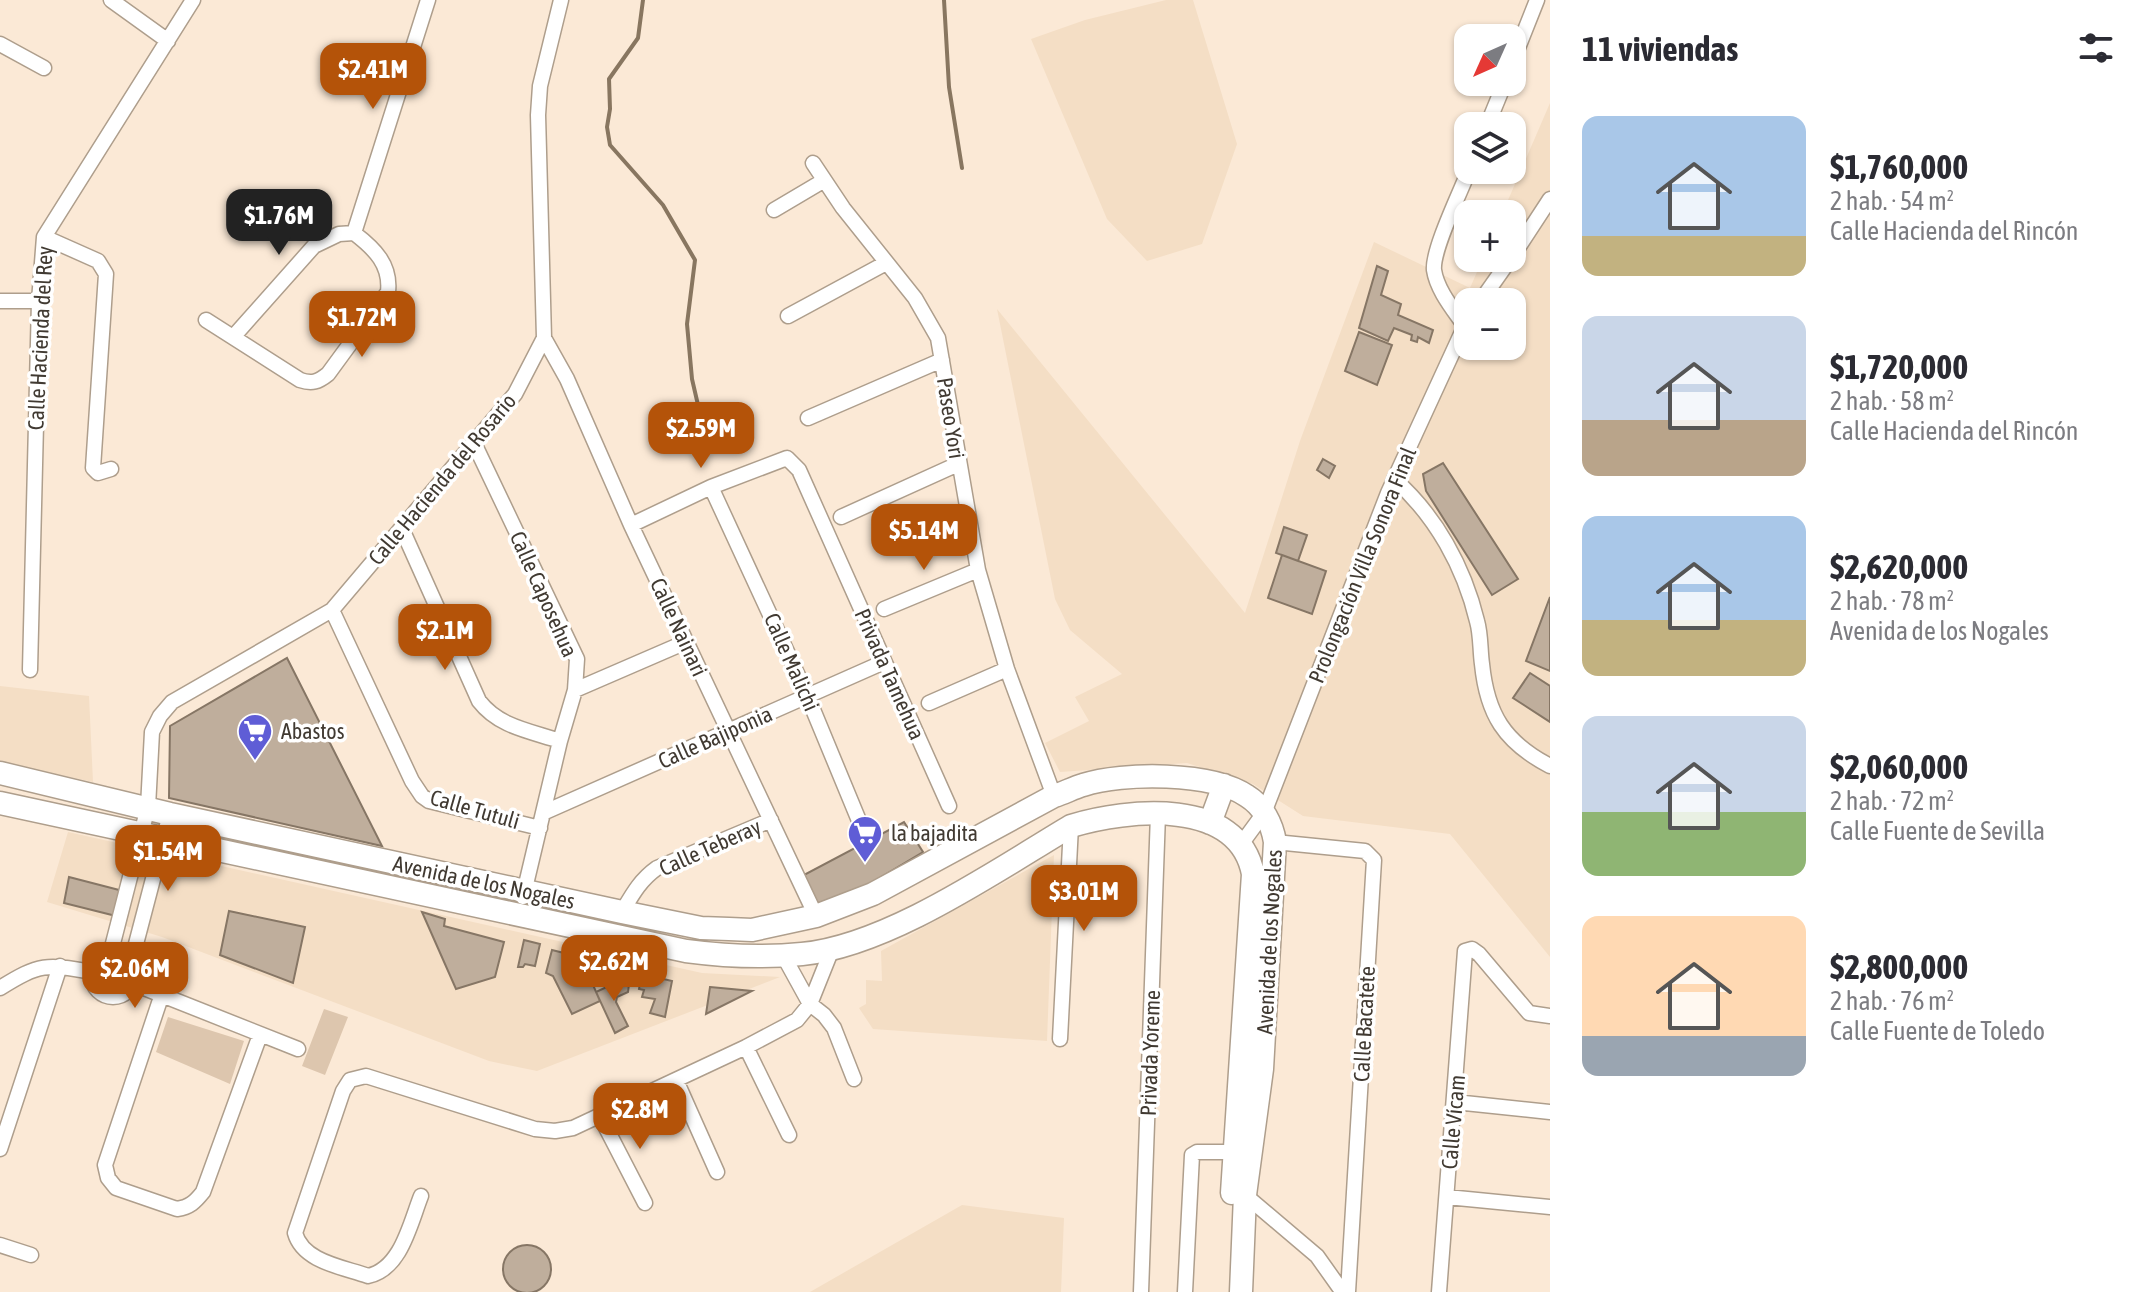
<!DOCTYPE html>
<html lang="es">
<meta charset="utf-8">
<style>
body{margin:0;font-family:"Asap Condensed",sans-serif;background:#f7f7f7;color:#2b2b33;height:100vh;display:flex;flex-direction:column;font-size:30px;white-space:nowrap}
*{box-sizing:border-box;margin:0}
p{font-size:26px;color:#7c7c81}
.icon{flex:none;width:44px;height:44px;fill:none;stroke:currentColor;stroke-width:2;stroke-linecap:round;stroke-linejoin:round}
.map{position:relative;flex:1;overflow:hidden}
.panel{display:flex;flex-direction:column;background:#fff;width:600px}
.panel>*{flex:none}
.needle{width:52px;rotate:225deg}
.controls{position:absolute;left:1454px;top:24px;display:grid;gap:16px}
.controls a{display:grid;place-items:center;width:72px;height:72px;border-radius:16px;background:#fff;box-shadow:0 2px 6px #0004;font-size:40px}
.price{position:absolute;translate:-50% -68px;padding:0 18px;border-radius:16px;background:#b45309;color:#fff;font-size:26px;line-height:52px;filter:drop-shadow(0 2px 4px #0008)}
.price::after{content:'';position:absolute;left:50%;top:48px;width:24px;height:18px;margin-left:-12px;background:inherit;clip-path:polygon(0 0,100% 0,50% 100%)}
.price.selected{background:#222;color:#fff}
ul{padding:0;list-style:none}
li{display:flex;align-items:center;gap:24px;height:200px;padding:0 32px}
li span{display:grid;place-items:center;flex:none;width:224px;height:160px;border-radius:16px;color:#555}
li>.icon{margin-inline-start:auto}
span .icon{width:96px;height:96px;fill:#fffc;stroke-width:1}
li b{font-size:34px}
h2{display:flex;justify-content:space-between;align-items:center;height:96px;padding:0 32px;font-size:34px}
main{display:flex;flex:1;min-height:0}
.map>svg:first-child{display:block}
.built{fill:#f4dec5;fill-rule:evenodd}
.green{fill:#ddc6ae}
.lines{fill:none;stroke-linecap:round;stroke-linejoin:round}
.stream{stroke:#887660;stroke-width:4}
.building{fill:#bfae9c;stroke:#867665;stroke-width:2}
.minor-casing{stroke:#ae9e8c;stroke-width:17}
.secondary-casing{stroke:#ae9e8c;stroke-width:25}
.minor{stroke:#fff;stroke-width:14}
.secondary{stroke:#fff;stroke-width:22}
.labels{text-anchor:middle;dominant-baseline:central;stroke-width:7;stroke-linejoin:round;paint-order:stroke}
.street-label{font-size:22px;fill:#413a32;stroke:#fff}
.poi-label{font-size:22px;fill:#413a32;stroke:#fff;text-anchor:start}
</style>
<main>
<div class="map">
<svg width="1550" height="1292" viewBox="0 0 1550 1292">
<rect width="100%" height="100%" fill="#fbe9d6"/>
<path class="built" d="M1166,0h27l44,144 -35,100 -55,17 -40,-42 -76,-180 54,-19z
M1550,103v854l-100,-123 -147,-18 -50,-32 -66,-21 -127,9 -15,-29 44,-22 -14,-24 47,-23 -52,-44 -15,-31 -58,-290 248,304 55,-172 74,-199 96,46 13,-30h29v-44h-10zM1468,302h44v44h-44z
M0,686l89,10 4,86 -93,-20z
M68,832l634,141 78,4 -243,94 -48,-10 -327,-124 -115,-35z
M1054,855l-7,186 -174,-12 -14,-21 7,-4v-24l16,1 -1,-30z
M962,1205l102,13 -3,74h-251z"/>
<path class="green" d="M324,1009l24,8 -23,58 -23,-9z
M168,1017l76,24 -14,43 -74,-32z"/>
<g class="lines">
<path class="stream" d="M643,0l-5,38 -29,41 1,30 -3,18 3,18 53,60 32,55 -8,64 5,55 15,65
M944,0l5,87 13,81"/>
</g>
<path class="building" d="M1377,266l11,5 -7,24 20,9 -3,11 35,15 -4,13 -11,-6 -1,5 -6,-2 1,-5 -18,-7 -6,13 -29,-13z
M1359,332l33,13 -15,40 -32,-14z
M1323,459l12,7 -6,12 -12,-8z
M1443,463l75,116 -26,16 -66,-104 -3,-17z
M1284,527l23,8 -9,26 -22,-8z
M1282,555l44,16 -14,43 -44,-16z
M1550,597v74l-24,-10z
M287,658l95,188 -213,-48 1,-72z
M1530,673l20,13v36l-37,-24z
M904,822l19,30 -107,64 -14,-40z
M69,877l54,14 -7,25 -52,-13z
M229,911l76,16 -12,56 -73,-28z
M422,912l23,7 -1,7 60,16 -9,35 -39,12z
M524,940l16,4 -5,22 -10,-2 -2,3h-5z
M552,950l32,8 -1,4 17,39 -28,13 -19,-38 -7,-3z
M642,974l30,7 -7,36 -15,-4 5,-14 -13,-2 2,-7 -5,-1z
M630,976l-2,16 -11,5 -1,5 12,24 -13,7 -19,-41z
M710,987l42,4 -46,23z
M503 1269a24 24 0 1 1 48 0a24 24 0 1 1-48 0Z"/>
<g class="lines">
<g class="minor-casing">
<path id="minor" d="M111,0l57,41
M0,44l44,24
M1512,63l25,-63
M1487,126l18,-44
M813,163l30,45 72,90 23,40 40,232 29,99 47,127
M774,210l49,-29
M354,233l74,-233
M44,237l54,24 8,13 -13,194 5,5 13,-4
M1512,257l38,-58
M0,301h39
M1480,302l31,-44
M788,316l98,-53
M206,320l94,60c12,4 18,2 28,-6l60,-82c3,-27 -13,-43 -34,-59l-15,1 -25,12 -80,90
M1464,325c-11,-16 -27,-35 -30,-55 -2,-20 27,-79 35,-100
M544,338l23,41 64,146 185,391
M808,418l134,-58
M474,443l103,216 -2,31 -15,51 -37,156
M1394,479c42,37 70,88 83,142 4,14 3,29 5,43 5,50 22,78 68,102
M711,487l96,208 60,145
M841,517l117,-53
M631,525l80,-38 76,-29 12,12 150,336
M402,529l77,172c20,26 51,30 81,40
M884,609l94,-39
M332,610l80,171 10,15 7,5 111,27
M30,670l9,-369 5,-64 149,-237
M575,690l111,-48
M929,703l78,-34
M545,812l339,-150
M1275,842l90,9 9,9 -26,432
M1242,843l22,-30 124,-320 80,-174
M622,912c10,-17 18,-32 35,-44l114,-48
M92 976a21 21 0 1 1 42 0a21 21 0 1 1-42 0Z
M110,955l38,-148 4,-75 8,-16 12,-14 160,-92 183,-216 29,-56 -6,-223 2,-29 21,-86
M783,955l27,49 14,11 10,13 20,51
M131,963l39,-149
M134,984l164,65
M0,988c40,-25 46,-24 92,-16
M161,997l-56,168 3,13 8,10 61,21c13,-2 18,-7 26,-17l57,-157
M1060,1039l11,-213
M746,1047l43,88
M676,1080l41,92
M1455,1102l95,10
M600,1116l45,87
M0,1149l60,-183
M1245,1195l72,61 22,31 9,5
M421,1196c-11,28 -20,73 -53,80 -25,-9 -65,-14 -73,-43l48,-142 7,-11 16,-4 169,53 20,2 18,-3 173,-81 51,-27 13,-16 22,-55
M1447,1197l103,10
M0,1245l31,10
M1141,1292l17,-478
M1185,1292l7,-137 5,-3h36
M1439,1292l26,-341 7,-2 7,5 50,59 21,3"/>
</g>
<g class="secondary-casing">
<path id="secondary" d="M0,773l170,41 452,98 79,16 28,1 23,1 64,-14 57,-22 181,-98c10,-3 19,-8 29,-11 40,-13 129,-13 164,11 16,10 25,28 28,46l-13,227 -17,126 -4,97
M0,803l686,148c38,5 77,7 116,3 86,-8 195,-84 269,-128 56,-17 168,-29 182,48l-21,319
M1210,823l14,-38"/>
</g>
<use href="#minor" class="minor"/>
<use href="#secondary" class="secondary"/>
</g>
<defs>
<g id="supermarket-pin" transform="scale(1.8)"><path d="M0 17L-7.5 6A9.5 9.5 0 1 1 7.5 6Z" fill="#5f5dd6" stroke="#fff"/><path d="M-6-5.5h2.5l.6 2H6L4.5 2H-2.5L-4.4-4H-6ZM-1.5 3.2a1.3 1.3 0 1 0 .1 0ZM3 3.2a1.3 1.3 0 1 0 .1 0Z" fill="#fff"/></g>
</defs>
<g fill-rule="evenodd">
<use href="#supermarket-pin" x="255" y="731"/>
<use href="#supermarket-pin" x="865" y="833"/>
</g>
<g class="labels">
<g class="street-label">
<text transform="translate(40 338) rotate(-87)">Calle Hacienda del Rey</text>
<text transform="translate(951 418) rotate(81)">Paseo Yori</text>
<text transform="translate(442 479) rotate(-50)">Calle Hacienda del Rosario</text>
<text transform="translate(1362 565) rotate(-68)">Prolongación Villa Sonora Final</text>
<text transform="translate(544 594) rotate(66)">Calle Caposehua</text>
<text transform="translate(679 627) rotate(65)">Calle Nainari</text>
<text transform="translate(792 662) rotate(66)">Calle Malichi</text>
<text transform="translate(890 674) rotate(66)">Privada Tamehua</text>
<text transform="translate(715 737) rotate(-24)">Calle Bajiponia</text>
<text transform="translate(475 809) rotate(16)">Calle Tutuli</text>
<text transform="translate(710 847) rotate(-24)">Calle Teberay</text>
<text transform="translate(484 882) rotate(12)">Avenida de los Nogales</text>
<text transform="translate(1269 942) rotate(-87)">Avenida de los Nogales</text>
<text transform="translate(1364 1024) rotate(-87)">Calle Bacatete</text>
<text transform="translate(1150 1053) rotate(-88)">Privada Yoreme</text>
<text transform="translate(1453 1122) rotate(-85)">Calle Vícam</text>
</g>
<g class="poi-label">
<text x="281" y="731">Abastos</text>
<text x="891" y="833">la bajadita</text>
</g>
</g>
</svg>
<div class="controls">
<a><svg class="needle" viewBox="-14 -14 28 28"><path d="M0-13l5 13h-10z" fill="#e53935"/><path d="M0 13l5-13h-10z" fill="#7c7c81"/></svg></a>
<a><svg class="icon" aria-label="layers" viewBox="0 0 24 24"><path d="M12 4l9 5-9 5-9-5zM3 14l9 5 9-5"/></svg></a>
<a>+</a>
<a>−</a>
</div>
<b class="price" style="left:373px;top:111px">$2.41M</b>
<b class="price selected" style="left:279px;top:257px">$1.76M</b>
<b class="price" style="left:362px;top:359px">$1.72M</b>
<b class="price" style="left:701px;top:470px">$2.59M</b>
<b class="price" style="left:924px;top:572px">$5.14M</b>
<b class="price" style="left:445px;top:672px">$2.1M</b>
<b class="price" style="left:168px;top:893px">$1.54M</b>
<b class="price" style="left:1084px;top:933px">$3.01M</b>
<b class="price" style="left:614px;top:1003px">$2.62M</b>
<b class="price" style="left:135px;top:1010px">$2.06M</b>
<b class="price" style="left:640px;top:1151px">$2.8M</b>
</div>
<section class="panel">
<h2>11 viviendas<svg class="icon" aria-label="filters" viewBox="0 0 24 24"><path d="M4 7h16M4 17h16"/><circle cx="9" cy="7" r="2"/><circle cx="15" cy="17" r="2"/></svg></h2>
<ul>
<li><span style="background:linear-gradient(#a9c7e8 75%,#c2b280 0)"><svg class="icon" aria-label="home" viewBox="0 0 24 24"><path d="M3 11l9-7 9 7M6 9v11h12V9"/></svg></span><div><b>$1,760,000</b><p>2 hab. · 54 m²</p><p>Calle Hacienda del Rincón</p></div></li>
<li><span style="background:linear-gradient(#c9d6e8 65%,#b9a48a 0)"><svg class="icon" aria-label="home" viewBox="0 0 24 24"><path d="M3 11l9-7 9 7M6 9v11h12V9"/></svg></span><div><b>$1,720,000</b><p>2 hab. · 58 m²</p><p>Calle Hacienda del Rincón</p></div></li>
<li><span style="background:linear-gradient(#a9c7e8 65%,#c2b280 0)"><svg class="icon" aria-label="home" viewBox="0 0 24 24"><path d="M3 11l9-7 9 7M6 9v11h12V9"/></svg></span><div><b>$2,620,000</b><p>2 hab. · 78 m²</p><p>Avenida de los Nogales</p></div></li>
<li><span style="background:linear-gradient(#c9d6e8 60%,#8fb573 0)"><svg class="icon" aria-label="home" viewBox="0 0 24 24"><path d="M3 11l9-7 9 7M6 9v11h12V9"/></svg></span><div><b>$2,060,000</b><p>2 hab. · 72 m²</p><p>Calle Fuente de Sevilla</p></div></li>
<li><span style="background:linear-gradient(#ffd9b3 75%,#9aa5b1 0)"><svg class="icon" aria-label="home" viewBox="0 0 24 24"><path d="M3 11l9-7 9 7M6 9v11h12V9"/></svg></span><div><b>$2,800,000</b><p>2 hab. · 76 m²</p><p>Calle Fuente de Toledo</p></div></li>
</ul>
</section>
</main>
